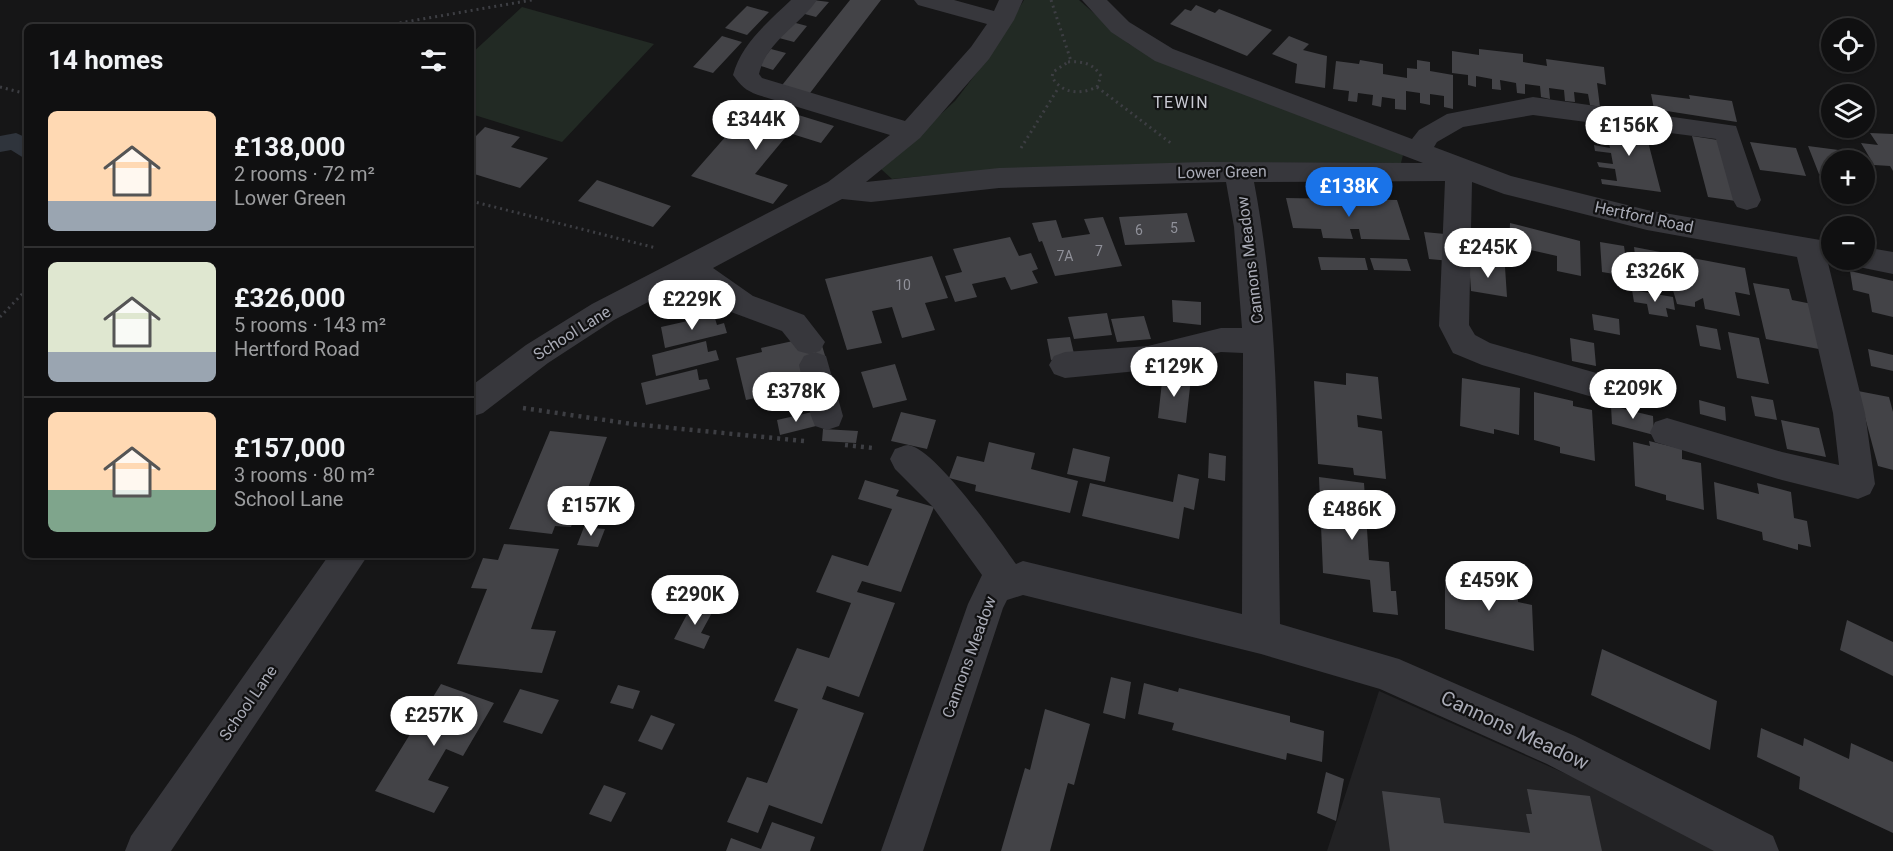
<!DOCTYPE html>
<meta charset="utf-8">
<style>
body{margin:0;font-family:Roboto,sans-serif;background:#19191a;color:#f1f3f6;height:100vh;display:flex;flex-direction:column;font-size:22px;white-space:nowrap}
*{box-sizing:border-box;margin:0}
p{font-size:20px;color:#9c9d9f}
.icon{flex:none;width:33px;height:33px;fill:none;stroke:currentColor;stroke-width:2;stroke-linecap:round;stroke-linejoin:round}
.map{position:relative;flex:1;overflow:hidden}
.sheet{position:absolute;left:24px;top:24px;width:450px;height:534px;display:flex;flex-direction:column;background:#101011;border-radius:9px;box-shadow:0 2px 4px #0004,0 0 0 2px #303031}
.sheet>*{flex:none}
.controls{position:absolute;left:1821px;top:18px;display:grid;gap:12px}
.controls a{display:grid;place-items:center;width:54px;height:54px;border-radius:50%;background:#101011;box-shadow:0 2px 4px #0004,0 0 0 2px #303031;font-size:30px}
.price{position:absolute;translate:-50% -51px;padding:0 14px;border-radius:21px;background:#fff;color:#222;font-size:20px;line-height:39px;filter:drop-shadow(0 2px 3px #0008)}
.price::after{content:'';position:absolute;left:50%;top:36px;width:18px;height:14px;margin-left:-9px;background:inherit;clip-path:polygon(0 0,100% 0,50% 100%)}
.price.active{background:#1a73e8;color:#fff}
ul{padding:0;list-style:none}
li{display:flex;align-items:center;gap:18px;height:150px;padding:0 24px}
li+li{border-top:2px solid #303031}
li span{display:grid;place-items:center;flex:none;width:168px;height:120px;border-radius:9px;color:#555}
li>.icon{margin-inline-start:auto}
span .icon{width:72px;height:72px;fill:#fffc;stroke-width:1}
li b{font-size:26px}
h2{display:flex;justify-content:space-between;align-items:center;height:72px;padding:0 24px;font-size:26px}
.map>svg:first-child{display:block}
.built{fill:#222224}
.green{fill:#222a24}
.water{fill:#2f343c}
.building{fill:#434347}
.lines{fill:none;stroke-linecap:round;stroke-linejoin:round}
.path-far1{stroke:#3d3e43;stroke-width:3;stroke-dasharray:2 4;stroke-linecap:butt}
.path{stroke:#3d3e43;stroke-width:4.5;stroke-dasharray:3 5;stroke-linecap:butt}
.minor{fill:#37373c;fill-rule:evenodd}
.labels{text-anchor:middle;dominant-baseline:central;stroke-width:4.5;stroke-linejoin:round;paint-order:stroke}
.number-label{font-size:14px;fill:#90919a}
.far-quarter-label{font-size:16px;letter-spacing:1.5px;fill:#c9cad3;stroke:#111112}
.street-label{font-size:16px;fill:#a9abb6;stroke:#111112}
.near-street-label{font-size:20px;fill:#a9abb6;stroke:#111112}
</style>
<div class="map">
<svg width="1893" height="851" viewBox="0 0 1893 851">
<rect width="100%" height="100%" fill="#161617"/>
<path class="built" d="M1379,691l246,109 102,51h-400z"/>
<path class="green" d="M1024,0h55l50,44 34,17 240,94 -2,8c-170,-1 -339,-1 -509,16l-11,-10 74,-68 33,-43z
M522,7l132,37 -92,98 -91,-28v-60z"/>
<path class="water" d="M16,133l11,5v22l-16,-10 -11,2v-16z"/>
<path class="building" d="M813,0l16,2 -13,15 -15,-4z
M850,0h31l-74,97 -28,-8z
M1196,5l19,8 4,-4 53,21 -25,26 -77,-32 15,-15 6,2z
M747,6l22,6 -22,23 -22,-7z
M792,22l15,4 -13,16 -15,-4z
M722,36l20,6 -29,31 -20,-6z
M1289,36l20,8 -6,6 24,6 -2,32 -30,-5 2,-19 -25,-10z
M771,49l15,4 -13,17 -15,-5z
M1479,49l44,5v8l24,4 -1,-7 58,8 2,18 -9,-2 3,24 -10,-2 -2,-11 -14,-2 1,10 -10,-1 -1,-11 -15,-2 1,11 -9,-2 -1,-11 -15,-2v10l-8,-1 -1,-10 -16,-3 1,10 -9,-1v-10l-16,-3v11l-8,-2v-10l-16,-2v-22l27,4z
M1360,60l23,4v10l24,4v-10l10,1v-9l13,2v9l23,4v34l-9,-2v-11l-14,-2v11l-10,-2v-10l-14,-2v19l-11,-1v-10l-13,-2 -1,10 -9,-2 1,-10 -15,-2 -1,9 -9,-1 1,-10 -16,-2 3,-28 23,3z
M1651,94l39,5 -1,-4 43,6 5,21 -83,-13z
M756,102l78,24 -13,17 -32,-10 -34,41 33,11 -15,19 -82,-28z
M1604,121l40,5 17,66 -59,-8 -1,-5 16,2 -2,-12 -16,-2 -2,-5 16,2 -2,-11 -16,-2 -1,-6 16,3 -3,-11 -15,-3 -1,-4 16,2z
M485,127l35,10 -9,10 37,11 -28,30 -49,-15v-39l5,2z
M1870,133l23,1v37l-3,-5 -16,-1 -13,-22 17,2z
M1692,136l26,4 18,61 -28,-4z
M1750,142l46,6 10,28 -46,-6z
M1808,146l46,6 3,8h-25v16l-13,-2z
M597,180l74,26 -18,21 -75,-26z
M1286,198l111,2 13,40 -49,-1 -2,-10h-9l3,10 -30,-1 -2,-9 -28,-1z
M1187,213l8,29 -70,3 -6,-28z
M1103,217l19,49 -67,10 -13,-35 -3,1 -7,-19 24,-3 6,18 28,-4 -6,-15z
M1510,223l70,18 1,35 -24,-5v-15l-48,-11z
M1424,232l21,2 6,27 -22,-2z
M1010,237l9,19 12,-3 7,16 -6,2 6,12 -27,7 -6,-13 -33,7 5,13 -22,5 -10,-26 17,-4 -9,-23z
M1600,242l24,4 1,7 10,2 -1,-8 111,21 5,27 -15,-3 5,24 -35,-7 -2,-11 -8,4v5l-18,-3 -7,-24 -19,-4 2,11 -33,-6v-6l-18,-3z
M932,256l16,42 -23,5 10,27 -33,8 -10,-31 -20,4 10,32 -35,7 -22,-71z
M1318,257l47,1 3,12h-47z
M1370,258l37,1 4,12 -37,-1z
M1469,261l36,6 2,30 -36,-6z
M1850,271l43,10v36l-21,-5 -3,-18 -16,-4z
M1753,283l36,6 3,11 25,5 12,46 -63,-12z
M1632,290l41,7 2,13 -9,-2 2,9 -19,-3 -2,-10 -13,-2z
M1172,300l29,2v23l-28,-3z
M1107,313l5,22 -38,4 -6,-22z
M1592,314l27,5 1,16 -26,-5z
M714,315l3,10 7,-2 3,10 -62,15 -4,-21z
M1144,316l7,23 -34,3 -6,-23z
M1696,325l21,4 4,21 -21,-4z
M1728,332l31,6 10,46 -32,-6z
M1070,337l5,21 -24,2 -4,-21z
M1570,338l24,5 2,23 -24,-5z
M820,339l7,23 -37,14 4,13 -48,11 -10,-42 26,-6 -1,-4 32,-7z
M706,341l2,11 8,-2 3,10 -63,16 -4,-21z
M1868,349l25,6v16l-22,-5z
M895,364l12,36 -34,8 -12,-36z
M697,369l2,11 8,-1 3,10 -64,16 -5,-22z
M1163,373l28,5 -5,45 -28,-5z
M1346,373l32,4 4,42 -25,-4 1,12 24,4 4,48 -32,-4 -1,-7 -35,-4 -4,-83 32,4z
M1462,378l58,10 -1,47 -25,-6v5l-34,-8z
M1858,391l31,6 4,15v58l-15,-4z
M1534,392l39,9v5l19,4 3,51 -35,-8v-6l-26,-7z
M1751,396l22,4 4,20 -22,-4z
M1699,400l26,7 1,14 -26,-7z
M1611,406l42,10 1,19 -42,-11z
M812,412l4,14 -36,9 -3,-15z
M901,412l35,8 -9,29 -36,-8z
M1781,420l38,8 7,29 -39,-8z
M823,429l35,2 -2,12 -34,-2z
M550,431l57,6 -22,59 -18,-2 -6,17 15,2 -5,14 -16,-1 -3,8 -43,-5z
M1649,441l33,8v10l19,4 3,47 -38,-10v-5l-31,-9 -2,-44 17,4z
M989,442l46,11 -4,16 47,12 -8,32 -95,-22 1,-6 -27,-7 8,-22 27,6z
M1073,448l37,9 -5,25 -38,-8z
M1209,453l17,3 -1,25 -17,-3z
M1178,474l21,5 -5,31 -10,-3 -5,32 -97,-23 8,-33 83,19z
M1319,477l45,6 5,77 20,2 2,29h5l2,24 -25,-3 -3,-32 -47,-7z
M865,480l34,10 -3,6 38,11 -33,85 -39,-11 -5,11 38,11 -36,94 -32,-11 -5,13 42,14 -42,111 -53,-19 -11,28 -31,-11 20,-45 20,6 31,-74 -24,-8 23,-53 32,10 22,-55 -35,-11 16,-37 36,11 24,-57 -34,-10z
M1714,482l45,12 -2,-11 34,9 3,26 13,3 4,26 -13,-3v6l-35,-10 -1,-8 -45,-13z
M584,527l21,2 -7,18 -21,-2z
M504,544l55,5 -28,80 25,2 -14,42 -85,-9 30,-75 -16,-1 12,-30 15,2z
M1463,572l55,13v17l14,3 2,46 -89,-22v-45l17,4z
M693,603l21,6 -13,24 9,3 -6,13 -30,-10z
M1847,620l46,22v34l-53,-26z
M1602,649l115,52 -7,49 -119,-55z
M1111,677l20,5 -6,37 -22,-6z
M1144,683l34,9 1,-4 111,28v6l34,9 -2,31 -35,-9 -1,7 -114,-30 2,-7 -36,-9z
M441,684l53,19 -31,53 -17,-7 -18,31 21,7 -15,26 -59,-22z
M618,685l22,6 -7,18 -23,-6z
M520,689l39,11 -17,34 -39,-12z
M1045,709l45,15 -16,61 -6,-2 -18,68h-49l24,-83 5,2z
M651,715l24,9 -13,26 -24,-9z
M1761,728l42,18 1,-8 45,21 2,-16 42,19v71l-94,-44 1,-12 -43,-20z
M1326,772l18,7 -8,42 -19,-8z
M604,785l22,8 -15,29 -22,-8z
M1527,789l63,7 12,55h-212l-8,-60 58,7 4,25 86,10 -4,-19h6z
M772,822l43,15 -5,14h-84l5,-13 30,11z"/>
<g class="lines">
<path class="path-far1" d="M1051,0l20,61
M376,27l156,-27
M1068,62c14,-1 25,1 33,14l-4,11c-17,8 -35,7 -45,-10l1,-5z
M0,87l27,7
M1097,87l75,57
M1021,148l38,-61
M471,201l185,47
M0,317l27,-28"/>
<path class="path" d="M523,408l109,16 172,17
M845,445l28,3"/>
<path class="minor" d="M791,0h26c-18,26 -51,42 -58,74l3,4 143,43 66,-74 16,-23 -69,-19 -4,-5h40l40,11 5,-11h24l-9,20 -25,39 -69,79 -54,44 133,-14 204,-6 220,1 -268,-102 -44,-29 -29,-32h25l22,22 44,27 239,90 7,-9 28,-16 86,-17 203,29 25,74 -4,7 -10,3 -10,-3 -4,-7 -17,-61 -183,-24 -70,12 -26,15 -3,5 77,29 136,34 185,32v18h11l-15,3 37,150 10,71 -5,10 -12,5 -76,-19 -127,-38 -5,-10 5,-10 12,-4 115,34 57,13 -6,-52 -36,-156 -150,-27 -143,-36 -32,-12 -3,143 6,10 15,8 117,33 5,9 -5,9 -11,4 -114,-33 -29,-12 -14,-27 6,-145 -191,1c28,145 23,294 26,442l119,35 176,77 198,100 6,15h-65l-167,-87 -167,-75 -119,-35 -238,-59 -16,5 -4,8 -80,243h-42l87,-247 14,-29 -50,-69 -37,-37 -5,-10 5,-10c4,-1 9,-4 13,-4 27,3 91,95 108,119l7,-3 219,53 1,-261 -22,-1 -73,18 -83,8 -11,-4 -5,-9 5,-9 11,-4 83,-6 73,-18h21l-8,-101 -8,-45 -227,6 -128,14 -29,-3 -129,69 40,28 51,19 21,27 -5,9 -11,3 -11,-3 -16,-20 -51,-19 -43,-31 -74,39 -66,43 -65,50 -12,4v-31l55,-41 66,-41 236,-122 62,-47 -132,-40c-13,-5 -17,-9 -25,-20 8,-31 36,-54 58,-75z
M1864,247l29,5v22l-39,-8 -4,-6h14z
M815,352l11,4 17,60 -4,10 -12,4 -12,-4 -4,-10 -12,-51 5,-9z
M329,555h39l-197,296h-46l6,-15z"/>
</g>
<g class="labels">
<g class="number-label">
<text x="1174" y="228">5</text>
<text x="1139" y="230">6</text>
<text x="1099" y="251">7</text>
<text x="1065" y="256">7A</text>
<text x="903" y="285">10</text>
</g>
<g class="far-quarter-label">
<text x="1181" y="102">TEWIN</text>
</g>
<g class="street-label">
<text transform="translate(1222 172) rotate(-1)">Lower Green</text>
<text transform="translate(1644 217) rotate(12)">Hertford Road</text>
<text transform="translate(1250 260) rotate(-97)">Cannons Meadow</text>
<text transform="translate(572 333) rotate(-32)">School Lane</text>
<text transform="translate(969 657) rotate(-70)">Cannons Meadow</text>
<text transform="translate(248 703) rotate(-55)">School Lane</text>
</g>
<g class="near-street-label">
<text transform="translate(1515 730) rotate(25)">Cannons Meadow</text>
</g>
</g>
</svg>
<div class="controls">
<a><svg class="icon" aria-label="locate" viewBox="0 0 24 24"><circle cx="12" cy="12" r="6"/><path d="M12 2v4M12 18v4M2 12h4M18 12h4"/></svg></a>
<a><svg class="icon" aria-label="layers" viewBox="0 0 24 24"><path d="M12 4l9 5-9 5-9-5zM3 14l9 5 9-5"/></svg></a>
<a>+</a>
<a>−</a>
</div>
<b class="price" style="left:756px;top:151px">£344K</b>
<b class="price" style="left:1629px;top:157px">£156K</b>
<b class="price active" style="left:1349px;top:218px">£138K</b>
<b class="price" style="left:1488px;top:279px">£245K</b>
<b class="price" style="left:1655px;top:303px">£326K</b>
<b class="price" style="left:692px;top:331px">£229K</b>
<b class="price" style="left:1174px;top:398px">£129K</b>
<b class="price" style="left:1633px;top:420px">£209K</b>
<b class="price" style="left:796px;top:423px">£378K</b>
<b class="price" style="left:591px;top:537px">£157K</b>
<b class="price" style="left:1352px;top:541px">£486K</b>
<b class="price" style="left:1489px;top:612px">£459K</b>
<b class="price" style="left:695px;top:626px">£290K</b>
<b class="price" style="left:434px;top:747px">£257K</b>
<section class="sheet">
<h2>14 homes<svg class="icon" aria-label="filters" viewBox="0 0 24 24"><path d="M4 7h16M4 17h16"/><circle cx="9" cy="7" r="2"/><circle cx="15" cy="17" r="2"/></svg></h2>
<ul>
<li><span style="background:linear-gradient(#ffd9b3 75%,#9aa5b1 0)"><svg class="icon" aria-label="home" viewBox="0 0 24 24"><path d="M3 11l9-7 9 7M6 9v11h12V9"/></svg></span><div><b>£138,000</b><p>2 rooms · 72 m²</p><p>Lower Green</p></div></li>
<li><span style="background:linear-gradient(#dfe7d0 75%,#9aa5b1 0)"><svg class="icon" aria-label="home" viewBox="0 0 24 24"><path d="M3 11l9-7 9 7M6 9v11h12V9"/></svg></span><div><b>£326,000</b><p>5 rooms · 143 m²</p><p>Hertford Road</p></div></li>
<li><span style="background:linear-gradient(#ffd9b3 65%,#7fa58c 0)"><svg class="icon" aria-label="home" viewBox="0 0 24 24"><path d="M3 11l9-7 9 7M6 9v11h12V9"/></svg></span><div><b>£157,000</b><p>3 rooms · 80 m²</p><p>School Lane</p></div></li>
</ul>
</section>
</div>
